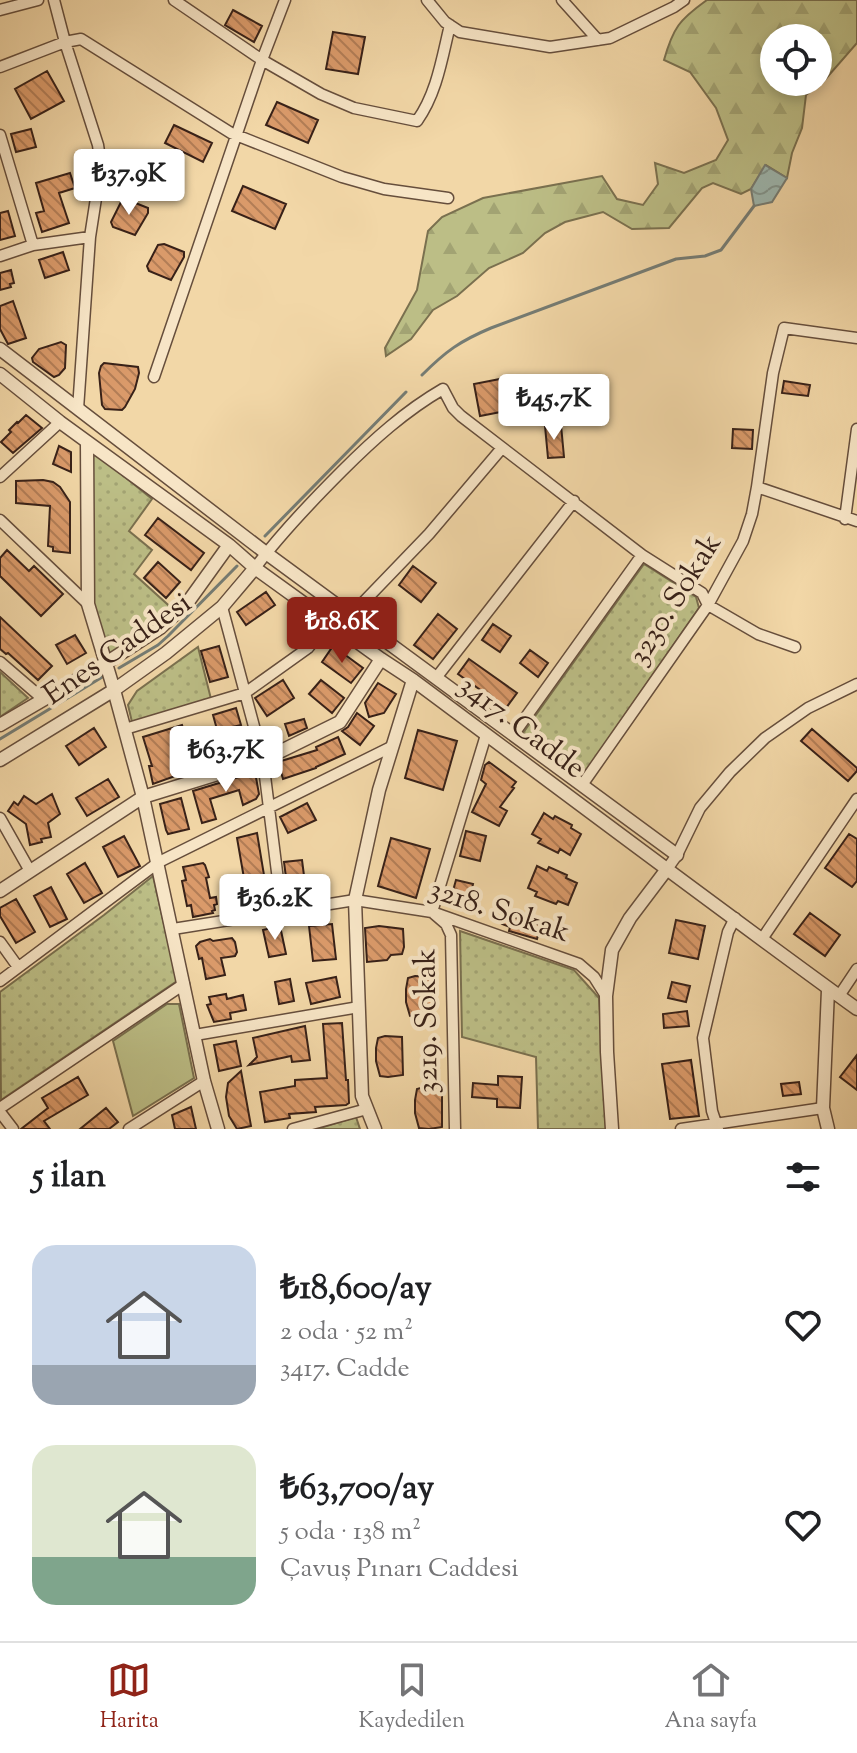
<!DOCTYPE html>
<html lang="tr">
<meta charset="utf-8">
<style>
body{margin:0;font-family:"Sorts Mill Goudy",serif;background:#f2f2f2;color:#202124;height:100vh;display:flex;flex-direction:column;font-size:30px;white-space:nowrap}
*{box-sizing:border-box;margin:0}
p{font-size:26px;color:#757577}
.icon{flex:none;width:44px;height:44px;fill:none;stroke:currentColor;stroke-width:2;stroke-linecap:round;stroke-linejoin:round}
.map{position:relative;height:1129px;overflow:hidden}
.side{display:flex;flex-direction:column;background:#fff;flex:1}
.side>*{flex:none}
.controls{position:absolute;left:760px;top:24px;display:grid;gap:16px}
.controls a{display:grid;place-items:center;width:72px;height:72px;border-radius:50%;background:#fff;box-shadow:0 4px 12px #0003;font-size:40px}
.price{position:absolute;translate:-50% -68px;padding:0 18px;border-radius:8px;background:#fff;color:#222;font-size:26px;line-height:52px;filter:drop-shadow(0 2px 4px #0008)}
.price::after{content:'';position:absolute;left:50%;top:48px;width:24px;height:18px;margin-left:-12px;background:inherit;clip-path:polygon(0 0,100% 0,50% 100%)}
.price.on{background:#8f2418;color:#fff}
ul{padding:0;list-style:none}
li{display:flex;align-items:center;gap:24px;height:200px;padding:0 32px}
li span{display:grid;place-items:center;flex:none;width:224px;height:160px;border-radius:24px;color:#555}
li>.icon{margin-inline-start:auto}
span .icon{width:96px;height:96px;fill:#fffc;stroke-width:1}
li b{font-size:34px}
h2{display:flex;justify-content:space-between;align-items:center;height:96px;padding:0 32px;font-size:34px}
.tab-bar{display:flex;justify-content:space-around;align-items:center;height:112px;border-top:2px solid #e0e0e0;background:#fff;font-size:22px;color:#757577}
.tab-bar a{display:grid;justify-items:center;gap:4px}
.tab-bar .on{color:#8f2418}
.map>svg:first-child{display:block}
.grass{fill:url(#grass-dots);stroke:#7a704f;stroke-width:2}
.forest{fill:url(#forest-firs);stroke:#7a704f;stroke-width:2;fill-rule:evenodd}
.park{fill:#bcbe86;stroke:#7a704f;stroke-width:2}
.water{fill:url(#water-waves);stroke:#757c74;stroke-width:2}
.lines{fill:none;stroke-linecap:round;stroke-linejoin:round}
.stream{stroke:#757c74;stroke-width:3}
.building{fill:url(#building-back-hatch);stroke:#382118;stroke-width:2}
.minor-casing{stroke:#664e3c;stroke-width:13}
.tertiary-casing{stroke:#664e3c;stroke-width:15}
.minor{stroke:#f7e5c6;stroke-width:10}
.tertiary{stroke:#f7e5c6;stroke-width:12}
.labels{text-anchor:middle;dominant-baseline:central;stroke-width:8;stroke-linejoin:round;paint-order:stroke}
.street-label{font-size:30px;fill:#382118;stroke:#f7e5c6}
</style>
<div class="map">
<svg width="857" height="1129" viewBox="0 0 857 1129">
<defs>
<pattern id="grass-dots" width="8" height="8" patternUnits="userSpaceOnUse" patternTransform="scale(2)"><rect width="8" height="8" fill="#bcbe86"/><path d="M2 2h.1M6 6h.1" fill="none" stroke="#a2a373" stroke-width="1.8" stroke-linecap="round"/></pattern>
<pattern id="forest-firs" width="22" height="20" patternUnits="userSpaceOnUse" patternTransform="scale(2)"><rect width="22" height="20" fill="#bcbe86"/><path d="M5 1l3.5 6h-7zM16 11l3.5 6h-7z" fill="#a2a373"/></pattern>
<pattern id="water-waves" width="16" height="10" patternUnits="userSpaceOnUse" patternTransform="scale(2)"><rect width="16" height="10" fill="#9db8b1"/><path d="M0 5q4-4 8 0t8 0" fill="none" stroke="#81958f"/></pattern>
<pattern id="building-back-hatch" width="6" height="6" patternUnits="userSpaceOnUse" patternTransform="scale(2)"><rect width="6" height="6" fill="#da9a6a"/><path d="M-1 5l2 2M0 0l6 6M5-1l2 2" fill="none" stroke="#b27d56"/></pattern>
</defs>
<rect width="100%" height="100%" fill="#f2d7a7"/>
<filter id="stains"><feTurbulence type="fractalNoise" baseFrequency=".0025" numOctaves="4"/><feColorMatrix values="0 0 0 0 .2 0 0 0 0 .09 0 0 0 0 .02 0 0 0 .5 -.17"/></filter>
<radialGradient id="worn" r=".72"><stop offset=".6" stop-color="#630" stop-opacity="0"/><stop offset="1" stop-color="#630" stop-opacity=".3"/></radialGradient>
<path class="grass" d="M93,451l59,48 -23,32 23,19 -18,24 43,39 -69,46 -17,-56z
M644,564l52,33 3,11 -117,169 -59,-44z
M198,647l14,56 -80,19 -4,-17 9,-14z
M0,672l28,26 -28,19z
M153,876l24,105 -176,119 -1,-108 104,-77z
M460,931l114,39 25,28 7,131h-68l-2,-72 -74,-20z
M356,1117l4,12h-43z"/>
<path class="forest" d="M707,0h150v43l-34,39 -17,13 -4,33 -10,25 -5,25 -21,-13 -15,24 -10,5 -28,-11 -11,5 -33,40 -37,1 -29,-17 -38,10 -20,11 -22,20 -34,15 -32,28 -24,14 -22,29 -25,17 -1,-8 32,-58 11,-59 14,-14 41,-19 119,-22 15,23 26,6 15,-21 -3,-21 29,10 32,-13 12,-20 -12,-32 -26,-36 -26,-12c9,-32 15,-40 43,-60zM774,38h44v44h-44z"/>
<path class="park" d="M167,1004h12l15,74 -61,38 -20,-75z"/>
<path class="water" d="M765,165l22,13 -15,24 -18,4 -3,-17z"/>
<g class="lines">
<path class="stream" d="M422,375c24,-24 38,-34 69,-47l185,-69 29,-3 16,-6 33,-44
M265,536l141,-144
M119,668l39,-23 10,-9 69,-70
M0,739l104,-63"/>
</g>
<path class="building" d="M233,10l29,16 -8,16 -29,-17z
M333,32l32,5 -7,37 -32,-5z
M47,71l17,30 -33,18 -16,-30z
M277,102l41,18 -10,23 -42,-18z
M174,125l38,18 -9,19 -38,-19z
M31,129l5,18 -20,5 -5,-18z
M70,173l5,15 -16,5 10,30 -27,9 -6,-19 8,-2 -8,-28z
M243,186l43,18 -11,25 -43,-18z
M122,200h6l20,8v5l-13,22 -22,-8 -2,-5z
M8,211l7,25 -15,4v-27z
M164,244l20,8v5l-13,23 -22,-9 -2,-5 11,-21z
M63,252l6,18 -24,8 -6,-18z
M11,270l3,13 -4,1 1,3 -11,3v-17z
M13,301l13,37 -18,6 -8,-15v-23z
M61,342l5,3 -1,23 -6,7 -5,2 -21,-15 -1,-4 7,-9z
M104,363l34,4 1,6 -4,16 -10,18 -3,3 -17,-1 -3,-4 -3,-32 2,-7z
M500,379l6,32 -26,5 -6,-32z
M784,381l26,4 -2,11 -26,-3z
M26,415l16,13 -29,25 -12,-11 10,-10 -2,-2 8,-8 1,1z
M561,425l3,32 -16,1 -3,-32z
M733,429l20,1 -1,19 -20,-1z
M59,446l12,6v20l-18,-8z
M43,480l10,2 7,5 10,15v51l-17,-2v-4l-5,-1 2,-40 -34,-3v-22z
M158,518l46,35 -13,17 -46,-35z
M7,550l22,21 5,-5 29,28 -22,22 -41,-40v-18z
M158,562l22,20 -14,16 -22,-20z
M413,566l23,17 -15,19 -22,-17z
M266,592l9,13 -29,20 -9,-13z
M438,614l19,15 -24,30 -19,-14z
M0,617l52,49 -14,14 -30,-27 -2,1 -6,-5z
M493,624l18,12 -11,16 -18,-12z
M75,635l11,18 -19,11 -11,-19z
M219,646l9,31 -18,5 -9,-31z
M333,646l30,22 -12,15 -29,-21z
M530,650l18,13 -10,14 -18,-14z
M469,659l48,34 -11,15 -48,-34z
M283,680l11,18 -27,18 -12,-18z
M321,680l23,18 -12,15 -23,-19z
M378,683l18,11 -12,19 -15,4 -4,-14z
M236,708l5,17 -13,3 3,15 18,-4 4,13 -41,11 1,2 -24,6 -36,13 -4,-18h3l-9,-29 39,-12 9,27 30,-8 -8,-29z
M357,713l17,13 -14,19 -18,-14 6,-4z
M304,719l3,9 -18,8 -4,-12z
M94,728l12,19 -27,18 -13,-19z
M812,729l45,39v3l-9,10 -47,-40z
M418,730l39,11 -14,49 -38,-12z
M338,737l7,17 -29,13v1l-33,11 -5,-17 39,-12 -1,-3z
M489,762l27,20 -4,5 2,1 -14,19 7,4 -8,15 -27,-14 14,-28 -5,-4 4,-15z
M255,772l4,22 -3,5 -13,6 -4,-15 -29,9 6,20 -14,4 -9,-32z
M108,779l11,18 -32,19 -11,-18z
M52,794l8,20 -12,9 3,14 -10,2 1,3 -12,3 -4,-21 -18,-13 6,-9 4,3 6,-9 12,8z
M181,798l8,31 -21,5 -2,-4 -6,-26z
M307,803l9,17 -28,13 -8,-16z
M544,813l9,6 2,-3 17,9 -1,3 10,6 -11,21 -10,-6 -2,4 -20,-10 3,-4 -9,-5z
M466,831l20,5 -6,25 -20,-5z
M257,833l8,48 -1,2 -19,1 -8,-46z
M849,834l8,5v42l-5,6 -27,-19z
M124,836l16,30 -22,11 -15,-30z
M391,838l39,11 -14,49 -38,-12z
M302,860l5,39 -18,2 -5,-39z
M85,863l17,30 -18,10 -17,-29z
M203,863l2,2 4,12 -3,1 4,20 6,-1 1,7 -3,1 1,5 -3,1 1,2 -20,4 -2,-12 -4,1 -5,-25 4,-1 -3,-13z
M537,866l10,5 2,-4 18,8 -1,3 11,5 -9,22 -10,-4 -2,3 -21,-8 2,-4 -9,-4z
M456,880l17,4 -6,26 -18,-5z
M51,887l16,32 -17,8 -16,-31z
M16,899l19,33 -19,11 -16,-27v-8z
M810,913l30,22 -15,21 -31,-22z
M520,914l19,6 -2,4 14,4 -3,10 -10,-3 -1,4 -28,-8 1,-4 -8,-3 3,-9 14,4z
M676,920l29,6 -7,33 -29,-6z
M332,924l4,35 -23,2 -4,-35z
M280,926l6,28 -17,3 -6,-27z
M379,926l24,3 1,18 -2,7 -11,1 -4,5 -20,2 -2,-34z
M232,938l3,4 2,10 -2,4 -14,2 4,17 -19,4 -4,-21 -3,1 -3,-13 4,-4 10,-3 3,2z
M415,976l17,1 1,38 -15,3 -8,-2 -4,-14v-13l2,-11z
M336,977l4,20 -29,7 -5,-21z
M290,979l4,22 -15,3 -4,-22z
M672,982l18,4 -4,16 -18,-4z
M226,994l1,5 16,-4 3,15 -16,3 1,6 -17,3 -7,-17 4,-1 -2,-7z
M687,1011l2,15 -25,2 -1,-14z
M342,1023l4,57h2l1,23 -3,2 -31,2 1,5 -27,2 1,4 -25,4 -5,-30 35,-6v-6l32,-2 -4,-54z
M305,1026l5,34 -18,2 -1,-6 -42,9 8,-8 -4,-19z
M385,1036l17,1 1,38 -15,2 -8,-1 -4,-15v-13l2,-10z
M236,1041l5,25 -22,5 -5,-26z
M857,1055v35l-17,-13z
M691,1060l8,56 -29,3 -8,-55z
M241,1071l10,55 -14,3 -8,-13 -3,-19 2,-14z
M498,1076l24,1 -2,31 -23,-1v-8l-25,-2 1,-14 25,2z
M78,1077l10,18 -44,26 6,8h-29l27,-21 -6,-10z
M799,1082l2,12 -18,2 -2,-12z
M424,1087l18,2v38l-13,2 -10,-1 -4,-15v-13l2,-11z
M191,1107l5,22h-21l-3,-14z
M106,1108l12,14 -9,7h-29z"/>
<g class="lines">
<g class="minor-casing">
<path id="minor" d="M54,0l11,42 33,103 3,21 -11,71 -12,172
M174,0l88,60 59,34 33,14 63,13c20,-28 25,-63 33,-96
M427,0l18,22 15,10 90,15 60,-9 64,-31 10,-7
M562,0l36,40
M0,10l38,-10
M0,67l65,-25 16,-3 150,94 111,44 42,12 64,9
M0,135l33,110
M0,256l33,-11 57,-8
M154,377l108,-317 23,-60
M0,477l60,-55
M757,487l100,34
M845,519l12,-90
M0,520l88,84
M255,568c26,-35 56,-66 87,-97 31,-31 63,-60 101,-82l10,19 8,8 181,139 60,38 6,12 50,29 37,13
M222,607l41,153 19,152
M351,615l78,-81 73,-86
M0,662l43,37
M436,678l138,-177
M125,729l120,-36 63,-45 22,-27
M513,735l129,-180
M582,785l126,-180 35,-64 9,-27 5,-27 16,-114 11,-45 73,10
M0,818l30,53
M667,869l10,-14 23,-47 30,-36 35,-34 43,-30 49,-24
M173,929l182,-29 77,12 147,52 15,13 12,19
M762,939l95,-140
M0,942l18,25
M0,981l159,-119 234,-116
M839,996l18,-27
M195,1035l164,-28
M0,1108l184,-124
M0,1112l13,17
M129,1129l75,-48
M293,1129l74,-20
M455,1129l-4,-194 -5,-11 -14,-12 54,-177
M681,1129l142,-21
M718,1129l-6,-18 -9,-73 25,-106 7,-14"/>
</g>
<g class="tertiary-casing">
<path id="tertiary" d="M0,349l266,204 411,302
M0,374l60,48 169,123 26,23 126,91 32,21c148,110 295,221 444,329
M87,442l1,162 26,86 29,107 61,284 14,48
M0,725l106,-62 54,-35 28,-26 41,-57
M0,760l114,-70 52,-37 56,-46 33,-39
M0,891l143,-94 120,-37 77,-38 41,-63
M375,1129l-13,-33 -7,-196 24,-110 34,-110
M612,1129l-5,-77 -1,-56 6,-46 18,-32 37,-49
M828,1129l-5,-21 5,-118"/>
</g>
<use href="#minor" class="minor"/>
<use href="#tertiary" class="tertiary"/>
</g>
<g class="labels">
<g class="street-label">
<text transform="translate(676 600) rotate(-58)">3230. Sokak</text>
<text transform="translate(118 650) rotate(-35)">Enes Caddesi</text>
<text transform="translate(521 728) rotate(37)">3417. Cadde</text>
<text transform="translate(499 912) rotate(18)">3218. Sokak</text>
<text transform="translate(428 1021) rotate(-91)">3219. Sokak</text>
</g>
</g>
<rect width="100%" height="100%" filter="url(#stains)"/>
<rect width="100%" height="100%" fill="url(#worn)"/>
</svg>
<div class="controls">
<a><svg class="icon" aria-label="locate" viewBox="0 0 24 24"><circle cx="12" cy="12" r="6"/><path d="M12 2v4M12 18v4M2 12h4M18 12h4"/></svg></a>
</div>
<b class="price" style="left:129px;top:217px">₺37.9K</b>
<b class="price" style="left:554px;top:442px">₺45.7K</b>
<b class="price on" style="left:342px;top:665px">₺18.6K</b>
<b class="price" style="left:226px;top:794px">₺63.7K</b>
<b class="price" style="left:275px;top:942px">₺36.2K</b>
</div>
<section class="side">
<h2>5 ilan<svg class="icon" aria-label="filters" viewBox="0 0 24 24"><path d="M4 7h16M4 17h16"/><circle cx="9" cy="7" r="2"/><circle cx="15" cy="17" r="2"/></svg></h2>
<ul>
<li><span style="background:linear-gradient(#c9d6e8 75%,#9aa5b1 0)"><svg class="icon" aria-label="home" viewBox="0 0 24 24"><path d="M3 11l9-7 9 7M6 9v11h12V9"/></svg></span><div><b>₺18,600/ay</b><p>2 oda · 52 m²</p><p>3417. Cadde</p></div><svg class="icon" aria-label="heart" viewBox="0 0 24 24"><path d="M12 20l-8-8c-3-5 5-10 8-4 3-6 11-1 8 4z"/></svg></li>
<li><span style="background:linear-gradient(#dfe7d0 70%,#7fa58c 0)"><svg class="icon" aria-label="home" viewBox="0 0 24 24"><path d="M3 11l9-7 9 7M6 9v11h12V9"/></svg></span><div><b>₺63,700/ay</b><p>5 oda · 138 m²</p><p>Çavuş Pınarı Caddesi</p></div><svg class="icon" aria-label="heart" viewBox="0 0 24 24"><path d="M12 20l-8-8c-3-5 5-10 8-4 3-6 11-1 8 4z"/></svg></li>
</ul>
</section>
<nav class="tab-bar">
<a class="on"><svg class="icon" aria-label="map" viewBox="0 0 24 24"><path d="M3 6l6-2 6 2 6-2v14l-6 2-6-2-6 2zM9 4v14M15 6v14"/></svg>Harita</a>
<a><svg class="icon" aria-label="saved" viewBox="0 0 24 24"><path d="M7 4h10v16l-5-4-5 4z"/></svg>Kaydedilen</a>
<a><svg class="icon" aria-label="home" viewBox="0 0 24 24"><path d="M3 11l9-7 9 7M6 9v11h12V9"/></svg>Ana sayfa</a>
</nav>
